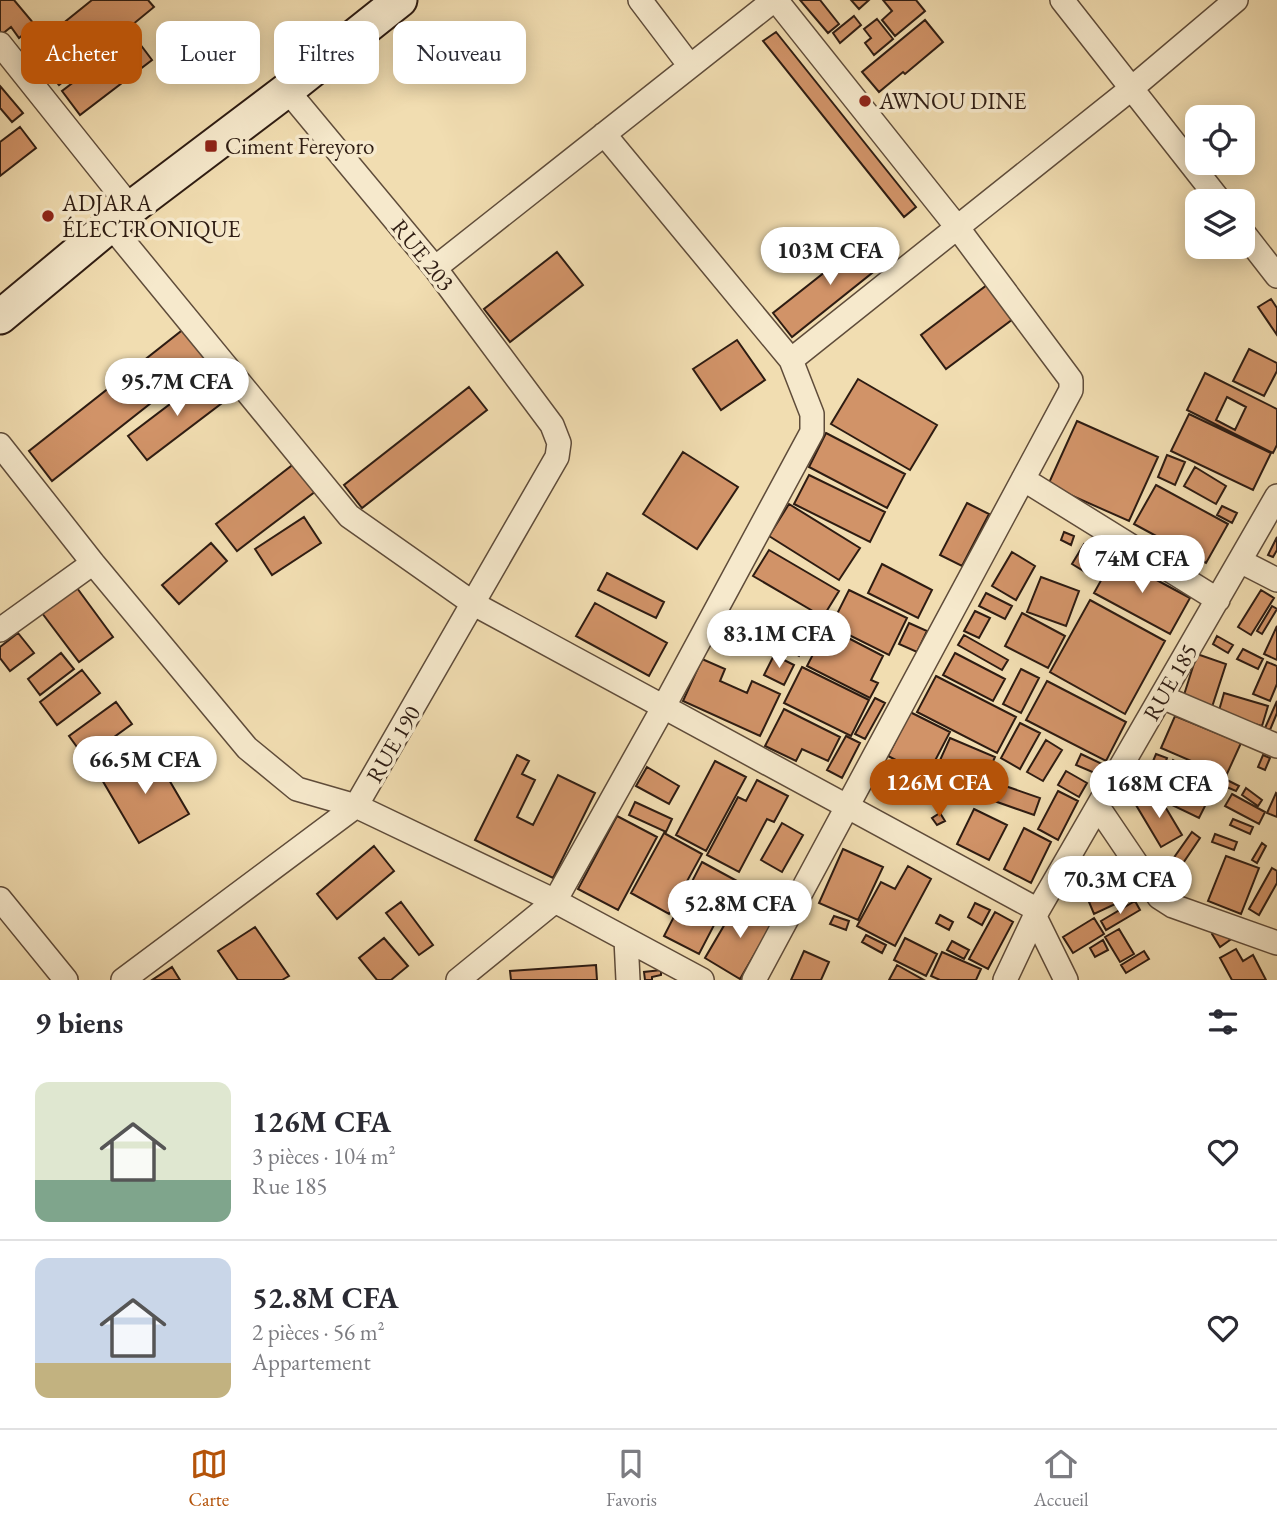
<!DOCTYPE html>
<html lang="fr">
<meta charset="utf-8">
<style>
body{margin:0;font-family:"EB Garamond",serif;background:#f7f7f7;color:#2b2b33;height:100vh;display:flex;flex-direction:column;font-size:26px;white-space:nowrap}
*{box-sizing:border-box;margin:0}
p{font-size:23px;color:#7c7c81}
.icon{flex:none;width:38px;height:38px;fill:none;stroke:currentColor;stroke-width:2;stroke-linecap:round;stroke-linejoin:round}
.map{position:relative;height:980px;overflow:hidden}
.panel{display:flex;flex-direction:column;background:#fff;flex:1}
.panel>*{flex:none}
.top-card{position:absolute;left:21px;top:21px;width:700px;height:63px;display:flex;gap:14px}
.fabs{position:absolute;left:1185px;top:105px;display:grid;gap:14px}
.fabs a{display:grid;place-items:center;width:70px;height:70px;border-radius:14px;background:#fff;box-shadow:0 4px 18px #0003;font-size:35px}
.price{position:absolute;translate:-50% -60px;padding:0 16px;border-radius:24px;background:#fff;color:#222;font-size:23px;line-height:46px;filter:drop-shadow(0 2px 4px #0008)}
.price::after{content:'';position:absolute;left:50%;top:42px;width:21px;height:16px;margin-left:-10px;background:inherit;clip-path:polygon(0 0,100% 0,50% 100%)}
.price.on{background:#b45309;color:#fff}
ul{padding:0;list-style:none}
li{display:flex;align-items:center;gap:21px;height:175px;padding:0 35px}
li+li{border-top:2px solid #e1e1e2}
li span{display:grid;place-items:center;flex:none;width:196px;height:140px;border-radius:14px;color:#555}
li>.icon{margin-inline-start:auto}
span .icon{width:84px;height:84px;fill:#fffc;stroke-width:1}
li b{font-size:30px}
h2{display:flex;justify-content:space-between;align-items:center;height:84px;padding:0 35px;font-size:30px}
.tag{padding:0 24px;border-radius:14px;background:#fff;box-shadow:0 4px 18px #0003;font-size:24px;line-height:63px}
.tag.on{background:#b45309;color:#fff}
.menu{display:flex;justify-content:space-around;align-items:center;height:98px;border-top:2px solid #e1e1e2;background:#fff;font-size:19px;color:#7c7c81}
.menu a{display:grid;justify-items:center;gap:4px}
.menu .on{color:#b45309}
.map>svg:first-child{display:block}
.building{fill:#d19368;stroke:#2e1c12;stroke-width:2;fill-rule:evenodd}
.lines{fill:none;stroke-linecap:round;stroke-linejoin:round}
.street-casing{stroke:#5f4c3a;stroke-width:26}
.secondary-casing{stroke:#2e1c12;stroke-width:37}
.street{stroke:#f6e9cc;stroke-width:23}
.secondary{stroke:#f6e9cc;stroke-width:33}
.poi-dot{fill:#8f2418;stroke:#f6e9cc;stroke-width:2.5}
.labels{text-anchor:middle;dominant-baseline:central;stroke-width:7;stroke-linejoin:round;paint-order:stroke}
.poi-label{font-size:23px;fill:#2e1c12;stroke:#f6e9cc;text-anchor:start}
.street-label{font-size:23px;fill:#2e1c12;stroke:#f6e9cc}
</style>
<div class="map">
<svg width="1277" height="980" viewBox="0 0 1277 980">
<rect width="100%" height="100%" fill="#f1ddb1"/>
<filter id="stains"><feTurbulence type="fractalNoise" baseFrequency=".00286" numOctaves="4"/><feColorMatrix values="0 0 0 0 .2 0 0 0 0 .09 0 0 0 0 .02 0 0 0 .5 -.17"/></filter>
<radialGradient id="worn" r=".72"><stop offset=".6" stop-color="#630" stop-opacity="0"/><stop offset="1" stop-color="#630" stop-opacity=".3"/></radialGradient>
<path class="building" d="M0,0h14l21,25 -16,13 -8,-11 -10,8 -1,-2z
M92,0h56l6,7 -95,78 -29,-35z
M800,0h20l19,24 -11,9z
M851,0h18l-10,9z
M883,0h33l9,11 -30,25 -13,-16 10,-9z
M854,16l7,9 -21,18 -7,-10z
M877,19l16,20 -19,16 -9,-12 6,-5 -7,-9z
M925,20l18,22 -38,32 -2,-2 -24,20 -17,-20z
M776,32l140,175 -12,10 -141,-176z
M134,36l18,24 -72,55 -18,-24z
M0,86l23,27 -11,9 -12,-14z
M20,127l16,21 -36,28v-34z
M868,238l19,23 -95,76 -19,-24z
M557,252l26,33 -73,57 -26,-33z
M987,285l26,34 -67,50 -25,-34z
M1271,299l6,9v27l-19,-28z
M185,328l23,30 -156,123 -23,-30z
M737,340l28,40 -44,30 -28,-41z
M1249,349l28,14v8l-13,25 -31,-15z
M1205,373l72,36v36l-4,8 -86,-43zM1227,397l19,10 -11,23 -19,-10z
M207,376l19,24 -79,60 -19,-24z
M858,379l79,46 -27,45 -79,-46z
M469,387l18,23 -125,98 -18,-23z
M1189,414l82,39 -18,37 -82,-39z
M1077,421l81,36 -29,64 -81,-36z
M826,433l79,41 -18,34 -78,-41z
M683,452l55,35 -41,62 -54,-35z
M1167,455l18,7 -10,23 -17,-8z
M295,463l21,28 -79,60 -21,-27z
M1195,467l31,19 -10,18 -32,-18z
M809,475l76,37 -15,30 -76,-38z
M1156,485l72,39 -22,39 -72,-39z
M967,503l22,11 -27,52 -22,-11z
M789,504l71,44 -21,32 -70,-44z
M1222,506l15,7 -5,10 -15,-8z
M304,517l17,26 -49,32 -17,-26z
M1064,532l10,4 -3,9 -10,-5z
M1277,537v13l-4,7 -5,-2z
M211,543l16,18 -48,43 -17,-19z
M1084,544l15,7 -12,22 -15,-9z
M769,550l70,41 -16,26 -70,-41z
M1012,552l23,14 -19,34 -24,-14z
M1114,557l76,41 -20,36 -76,-41z
M882,564l50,26 -14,28 -50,-25z
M607,573l57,29 -8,16 -58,-28z
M1041,577l38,14 -13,35 -39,-14z
M77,588l36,49 -34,25 -37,-49z
M849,590l58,28 -18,37 -58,-29z
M1261,590l13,8 -23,37 -13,-8z
M986,593l26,13 -7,13 -26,-13z
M1090,600l75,41 -40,73 -75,-42z
M595,603l72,40 -18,33 -73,-40z
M1272,606l5,3 -15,25 -5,-3z
M975,611l15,7 -11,20 -15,-7z
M1022,613l43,23 -17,32 -43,-22z
M798,614l20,11 -19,31 -19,-11z
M909,623l18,8 -10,21 -18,-8z
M1277,626v34l-13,-6z
M827,627l56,29 -12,24 7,3 -8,15 -63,-32z
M18,633l16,20 -24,18 -10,-13v-11z
M964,635l44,25 -6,10 -44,-25z
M1217,636l16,9 -5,8 -15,-9z
M1243,649l20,10 -5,10 -21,-10z
M61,653l13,16 -34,26 -12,-16z
M955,653l50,26 -12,22 -50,-26z
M1197,654l29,10 -14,43 -29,-9z
M774,655l20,10 -10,20 -20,-10z
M702,659l23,10 -5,12 27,12 5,-12 28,13 -20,42 -77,-35z
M1267,662l10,4v18l-7,17 -17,-7z
M802,667l67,33 -18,36 -67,-33z
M1021,669l18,9 -18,35 -18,-9z
M82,670l18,23 -43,32 -17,-23z
M936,676l80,41 -19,36 -80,-41z
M1047,681l79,41 -20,39 -80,-41z
M1224,693l44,13 -6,20 -44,-12z
M875,698l10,5 -20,36 -10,-5z
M1277,701v12l-7,17 -5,-2z
M116,702l16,22 -47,34 -16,-22z
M784,709l56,28 -12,24 -26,-12 -6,12 -31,-15z
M910,712l40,20 -23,44 -39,-20z
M1175,716l66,27 -15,33 -65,-28z
M1020,723l20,10 -20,36 -19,-11z
M846,736l14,7 -18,35 -15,-8z
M950,738l45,19 -18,40 -45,-19z
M1046,740l16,10 -19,31 -16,-9z
M151,749l38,65 -50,29 -38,-65z
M1081,754l21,10 -5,10 -21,-9z
M1156,754l11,4 -9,25 -12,-5z
M517,755l12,6 -7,13 13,6 -18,37 16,8 25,-50 37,18 -42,85 -78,-38z
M1263,755l7,3 -5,12 -7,-3z
M1173,760l9,5 -5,10 -10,-5z
M715,761l31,16 -40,74 -30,-16z
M1187,765l31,15 -19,38 -31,-15z
M647,767l32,19 -10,18 -33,-18z
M1066,771l21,12 -8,14 -21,-12z
M757,780l31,16 -14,26 -7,-3 -28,53 -32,-17 31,-58 8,4z
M988,780l52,18 -6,17 -51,-18z
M1227,780l12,6 -3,5 -12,-5z
M1246,788l16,12 -4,6 -16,-11z
M1058,791l20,10 -20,39 -20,-11z
M1157,793l25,42 -21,12 -25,-42z
M1276,793l1,1v23l-10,-4z
M1232,794l33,18 -6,12 -34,-18z
M635,802l37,17 -6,13 -37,-17z
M974,809l33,16 -18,35 -32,-16z
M940,813l5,8 -8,4 -5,-7z
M617,816l40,21 -39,73 -40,-21z
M1233,819l20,8 -3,7 -20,-9z
M782,823l21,12 -21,37 -21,-12z
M1024,828l27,14 -20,41 -27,-14z
M1192,832l8,6 -23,34 -9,-6z
M664,833l38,21 -33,60 -38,-21z
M1215,834l22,8 -3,8 -22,-8z
M1262,843l4,3 -9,17 -5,-3z
M374,846l20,25 -57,48 -20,-25z
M843,849l40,18 -25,53 -39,-17z
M1226,856l33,12 -18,46 -33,-13z
M702,862l35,19 -38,73 -35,-18z
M908,866l23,13 -36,67 -38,-20 24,-44 14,7z
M1272,868l5,3v12l-18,32 -10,-6z
M1120,887l6,12 -32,15 -5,-12z
M739,900l35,21 -34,58 -35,-21z
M1135,901l5,9 -34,20 -5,-9z
M401,902l32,43 -14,10 -33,-42z
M975,903l15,7 -8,15 -14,-8z
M995,912l18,10 -25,47 -19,-10z
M940,915l13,7 -4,8 -13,-7z
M834,916l15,5 -3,9 -16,-6z
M1094,918l10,16 -31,19 -10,-16z
M255,927l34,49 -7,4h-44l-20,-29z
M1222,927l8,13 -10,7 -8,-13z
M1119,929l15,25 -14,8 -15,-25z
M866,935l20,10 -4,8 -20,-11z
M384,938l24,28 -17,14h-14l-18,-22z
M905,938l32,16 -11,22 -32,-16z
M1103,940l5,10 -13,7 -5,-9z
M952,941l17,9 -5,9 -17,-9z
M1236,949l7,12 10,-6 13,25h-34l-12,-22z
M804,951l25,11 -8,18h-30z
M1144,951l5,8 -23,14 -5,-8z
M942,952l39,17 -5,11h-36l-9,-4z
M596,965l1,15h-86l-1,-9z
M897,965l27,15h-35z
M172,967l8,13h-28z
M661,970v5l-9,2v3h-7l-1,-8z"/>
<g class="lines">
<g class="street-casing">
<path id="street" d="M640,0l50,66
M1062,0l158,201
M0,44l131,164
M111,226l238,290 125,88 564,306
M1242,231l35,45
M435,268l339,-268
M791,360l341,-272 104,-88
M0,445l93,118 154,185 50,41 59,17 199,95 147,79
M1023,479l195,121
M1240,561l37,19
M0,630l93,-67
M1162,697l115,49
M1098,807l61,90 14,9 104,37
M0,899l66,81
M1035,917l31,63
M626,939l2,41
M123,980l233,-174 201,-349 2,-14 -7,-18 -117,-157 -148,-178
M458,980l97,-79 108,-193 149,-276v-18l-21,-54 -187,-226
M754,980l317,-590v-10l-114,-153 -181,-227
M1005,980l33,-70 239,-414"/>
</g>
<g class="secondary-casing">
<path id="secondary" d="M0,317l131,-109 156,-118 113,-90"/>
</g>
<use href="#street" class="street"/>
<use href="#secondary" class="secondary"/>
</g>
<g class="poi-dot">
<circle cx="865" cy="101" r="7"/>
<rect x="204" y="139" width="14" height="14" rx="3.5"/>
<circle cx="48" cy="216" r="7"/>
</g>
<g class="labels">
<g class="poi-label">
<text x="879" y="101">AWNOU DINE</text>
<text x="225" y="146">Ciment Fereyoro</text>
<text x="62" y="203">ADJARA<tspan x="62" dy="26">ÉLECTRONIQUE</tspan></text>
</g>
<g class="street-label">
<text transform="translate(423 255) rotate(51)">RUE 203</text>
<text transform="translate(1170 682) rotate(-60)">RUE 185</text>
<text transform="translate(393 744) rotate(-60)">RUE 190</text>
</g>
</g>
<rect width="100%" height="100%" filter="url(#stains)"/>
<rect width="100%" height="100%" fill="url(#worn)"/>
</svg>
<div class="fabs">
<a><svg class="icon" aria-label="locate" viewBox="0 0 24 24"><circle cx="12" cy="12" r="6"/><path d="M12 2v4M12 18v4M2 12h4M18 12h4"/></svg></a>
<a><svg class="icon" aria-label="layers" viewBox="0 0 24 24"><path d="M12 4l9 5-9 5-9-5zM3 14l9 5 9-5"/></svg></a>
</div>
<b class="price" style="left:830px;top:287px">103M CFA</b>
<b class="price" style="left:177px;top:418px">95.7M CFA</b>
<b class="price" style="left:1142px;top:595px">74M CFA</b>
<b class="price" style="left:779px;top:670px">83.1M CFA</b>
<b class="price" style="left:145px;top:796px">66.5M CFA</b>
<b class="price on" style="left:939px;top:819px">126M CFA</b>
<b class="price" style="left:1159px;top:820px">168M CFA</b>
<b class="price" style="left:1120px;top:916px">70.3M CFA</b>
<b class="price" style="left:740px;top:940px">52.8M CFA</b>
<div class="top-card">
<a class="tag on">Acheter</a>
<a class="tag">Louer</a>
<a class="tag">Filtres</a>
<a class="tag">Nouveau</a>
</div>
</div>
<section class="panel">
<h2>9 biens<svg class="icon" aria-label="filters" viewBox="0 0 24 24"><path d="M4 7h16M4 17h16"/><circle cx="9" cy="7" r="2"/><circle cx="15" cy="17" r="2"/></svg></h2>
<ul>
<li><span style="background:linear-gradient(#dfe7d0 70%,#7fa58c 0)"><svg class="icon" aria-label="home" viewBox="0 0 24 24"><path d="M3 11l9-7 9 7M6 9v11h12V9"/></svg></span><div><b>126M CFA</b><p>3 pièces · 104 m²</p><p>Rue 185</p></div><svg class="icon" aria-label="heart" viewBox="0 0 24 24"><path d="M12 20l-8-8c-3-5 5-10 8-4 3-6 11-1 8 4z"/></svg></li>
<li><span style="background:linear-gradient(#c9d6e8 75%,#c2b280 0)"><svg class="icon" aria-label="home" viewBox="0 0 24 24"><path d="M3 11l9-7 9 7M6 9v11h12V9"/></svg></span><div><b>52.8M CFA</b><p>2 pièces · 56 m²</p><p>Appartement</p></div><svg class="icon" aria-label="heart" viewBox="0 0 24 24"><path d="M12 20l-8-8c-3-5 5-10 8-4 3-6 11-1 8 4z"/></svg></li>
</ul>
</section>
<nav class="menu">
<a class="on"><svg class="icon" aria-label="map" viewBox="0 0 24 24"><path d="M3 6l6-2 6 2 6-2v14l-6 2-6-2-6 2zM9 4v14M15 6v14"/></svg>Carte</a>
<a><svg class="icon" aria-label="saved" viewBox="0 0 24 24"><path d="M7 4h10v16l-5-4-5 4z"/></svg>Favoris</a>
<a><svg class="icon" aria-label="home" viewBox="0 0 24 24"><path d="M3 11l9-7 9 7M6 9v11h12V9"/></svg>Accueil</a>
</nav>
